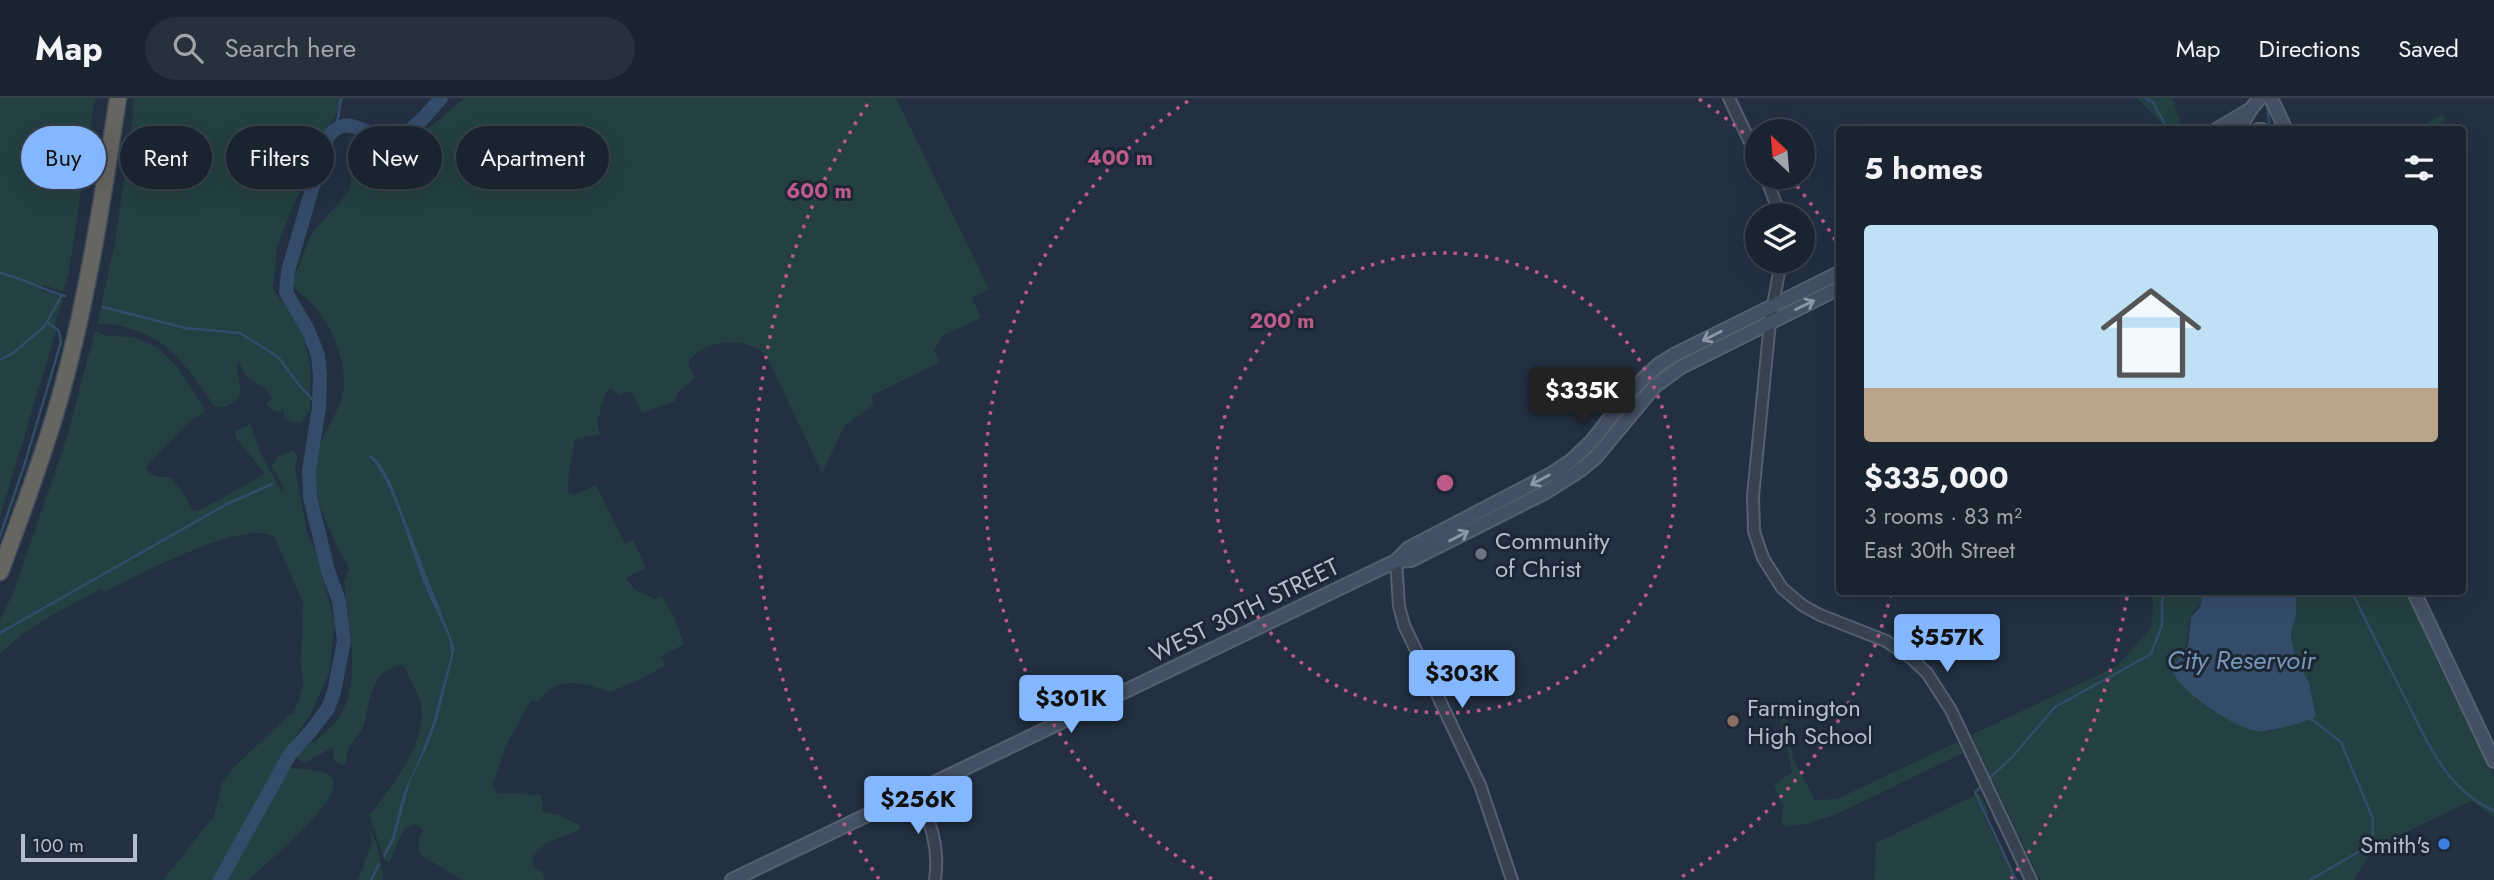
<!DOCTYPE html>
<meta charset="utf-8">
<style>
body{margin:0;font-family:Jost,sans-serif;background:#27303d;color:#f1f3f6;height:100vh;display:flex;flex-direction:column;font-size:26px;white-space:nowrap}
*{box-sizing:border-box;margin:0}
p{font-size:23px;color:#9fa4ab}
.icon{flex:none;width:38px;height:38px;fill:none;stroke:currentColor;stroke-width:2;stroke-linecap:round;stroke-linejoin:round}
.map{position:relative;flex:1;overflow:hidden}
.side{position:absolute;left:1836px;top:28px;width:630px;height:469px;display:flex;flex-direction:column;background:#1a2431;border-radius:7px;box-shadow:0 7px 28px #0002,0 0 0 2px #38414d}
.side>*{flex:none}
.top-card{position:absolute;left:21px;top:28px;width:665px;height:63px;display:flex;gap:14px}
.needle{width:46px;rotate:334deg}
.buttons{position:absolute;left:1745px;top:21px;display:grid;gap:14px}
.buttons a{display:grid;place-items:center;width:70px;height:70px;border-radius:50%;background:#1a2431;box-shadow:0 7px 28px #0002,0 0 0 2px #38414d;font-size:35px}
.scale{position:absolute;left:21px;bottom:18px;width:116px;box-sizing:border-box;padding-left:7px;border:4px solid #b3bdcc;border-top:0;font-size:19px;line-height:24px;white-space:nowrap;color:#b3bdcc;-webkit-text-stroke:5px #1c2736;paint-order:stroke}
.price{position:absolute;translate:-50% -60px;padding:0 16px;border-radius:7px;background:#85b7ff;color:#111;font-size:23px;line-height:46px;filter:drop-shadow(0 2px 4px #0008)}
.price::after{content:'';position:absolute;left:50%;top:42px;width:21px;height:16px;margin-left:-10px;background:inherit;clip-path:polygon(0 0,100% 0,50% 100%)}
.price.current{background:#222;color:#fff}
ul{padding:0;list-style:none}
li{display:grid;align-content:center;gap:14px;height:371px;padding:0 28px}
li+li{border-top:2px solid #38414d}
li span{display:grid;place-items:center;height:217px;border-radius:7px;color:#555}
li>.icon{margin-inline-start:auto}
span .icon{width:126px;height:126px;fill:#fffc;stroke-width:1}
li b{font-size:30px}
h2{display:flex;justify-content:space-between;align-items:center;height:84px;padding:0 28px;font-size:30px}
.chip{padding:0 24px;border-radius:32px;background:#1a2431;box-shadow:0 7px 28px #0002,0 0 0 2px #38414d;font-size:24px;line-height:63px}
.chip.current{background:#85b7ff;color:#111}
header{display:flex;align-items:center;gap:42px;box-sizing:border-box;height:98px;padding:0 35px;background:#1a2431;border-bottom:2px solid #38414d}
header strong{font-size:33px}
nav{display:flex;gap:38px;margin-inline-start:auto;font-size:24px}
.search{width:490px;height:63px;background:#27303d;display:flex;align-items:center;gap:18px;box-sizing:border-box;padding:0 24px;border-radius:38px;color:#9fa4ab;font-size:26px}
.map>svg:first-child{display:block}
.green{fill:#244042}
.water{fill:#344c6a}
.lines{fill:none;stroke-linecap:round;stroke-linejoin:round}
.stream{stroke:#344c6a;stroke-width:2.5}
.river{stroke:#344c6a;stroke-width:14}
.tertiary-casing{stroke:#55606f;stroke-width:14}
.secondary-casing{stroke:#55606f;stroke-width:16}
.trunk-casing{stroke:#424d5c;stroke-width:19}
.tertiary{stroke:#374251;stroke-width:10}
.secondary{stroke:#445164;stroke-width:12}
.trunk{stroke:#666562;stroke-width:16}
.oneway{stroke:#8c97a8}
.ring{fill:none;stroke:#bc5a88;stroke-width:3.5;stroke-dasharray:3.5 7}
.worship-dot{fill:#6b7280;stroke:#1c2736;stroke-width:2.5}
.education-dot{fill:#8d6e63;stroke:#1c2736;stroke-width:2.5}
.shop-dot{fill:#3f7fe0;stroke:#1c2736;stroke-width:2.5}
.labels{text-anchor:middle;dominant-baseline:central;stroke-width:6;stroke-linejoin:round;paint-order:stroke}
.poi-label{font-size:24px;fill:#b3bdcc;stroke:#1c2736;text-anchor:start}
.street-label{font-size:24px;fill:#b3bdcc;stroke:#1c2736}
.water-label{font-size:26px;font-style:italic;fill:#7894b6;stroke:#1c2736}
.centre{fill:#bc5a88;stroke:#1c2736;stroke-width:3.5}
.ring-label{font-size:21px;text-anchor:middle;font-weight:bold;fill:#bc5a88;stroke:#1c2736;stroke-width:6;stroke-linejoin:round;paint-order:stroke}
</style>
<header>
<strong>Map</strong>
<div class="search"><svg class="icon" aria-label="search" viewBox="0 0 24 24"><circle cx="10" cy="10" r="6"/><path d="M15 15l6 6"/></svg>Search here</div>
<nav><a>Map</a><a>Directions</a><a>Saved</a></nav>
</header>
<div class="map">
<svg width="2494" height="782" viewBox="0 0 2494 782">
<rect width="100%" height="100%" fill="#223041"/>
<path class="green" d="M0,0h95l-26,174 -6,20 -19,-7 -4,5 21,7 2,4c-4,12 -9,17 -7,30l-56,186z
M133,0h213l-6,5 -4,12 -14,19 -12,40 -18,33 -15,41 -4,39 6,11 12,11 11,21 8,34v46l-9,13 -10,-1 -7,-5v-8l-3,3c-7,0 -11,-3 -15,-10l6,-2c-7,-20 -27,-15 -32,-37h-2l-1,3 4,28c-7,9 -15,15 -26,13 -21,-30 -45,-68 -82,-77 -6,-2 -15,-5 -21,-6 -5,0 -9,1 -15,0l18,-82 18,-125z
M464,0h432l93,191 -17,9 9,20 -37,17 -10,15 6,12 -69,34 3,8 -30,23 -22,46 -55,-116c-18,-22 -65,-18 -79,6l7,15 -17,14 -3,9 -33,12 -11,-22 -11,4 -9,-6 -5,3 -9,30 3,12 -25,5c-2,14 -9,43 -7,53l5,3 23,-10 29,59 8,-4 13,28 -20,10 9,12 20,9 7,-3 11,19 11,29 -23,13 5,8 -27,15 -29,12c-28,-9 -52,-18 -72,10l-7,-2 -25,46 -13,38 3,9 46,2v17l17,3 21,10 -1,5 -34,14 -12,12v10l10,7 2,7h-83l-41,-25 -3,-7 1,-12 4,-3 -2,-5 -6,-4 -11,5 -15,35 -5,-5 11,-20 15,-57 19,-39 9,-26 16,-69 -64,-167 -13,-22 -9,-2c23,14 45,100 56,127 7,18 17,36 25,54l2,17 -18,67 -12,32 -18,40 -11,43 -9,18 -15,-42h4c19,-28 56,-71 49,-108 -3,-13 -12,-27 -18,-40 -31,2 -33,36 -39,59 -3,11 -14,19 -17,29 -1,3 0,7 -1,11l-3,1 -9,-4 -1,-12 -2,-1 -26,15 -9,-5 3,-7c13,-8 29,-19 38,-31 27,-35 11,-98 7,-139l5,-11c-3,-9 -8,-15 -12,-24 -12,-25 -27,-57 -21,-87 6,-34 34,-52 27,-91 -4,-23 -14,-44 -29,-62 -8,-10 -21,-14 -23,-28l7,-10 13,-34 38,-43 7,-55 8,-2c7,7 21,15 31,14 18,-3 54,-37 69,-50z
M2137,0h35l10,31h-11l-3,-5 -5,1z
M2441,17l5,5 -7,9h-22z
M95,233l12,5 27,1 23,10 22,22 25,39v4l-14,9 -45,46c6,10 14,10 25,10l12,14 11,20 9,-2 63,-35 -29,-36 -1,-7 15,-7 12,32 20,36 2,-4 -13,-22 7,-10 16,-6 3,6 -2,11 12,65 9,20 19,72 -6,50 -19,41 -29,43 -51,102 -15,20h-52l51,-64 8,-33 10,-14 58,-55 3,1 10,-28 -2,-24 2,-61 -29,-65c-29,-20 -138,40 -170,55l-2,-3c-36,19 -73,36 -102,65v-34l14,-29 54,-157z
M2152,494h51c-2,17 -6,13 -12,25 -6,13 0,24 -10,39l15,43 52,30 10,2h12l39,-11 7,-4 -7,-33 -14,-28 -3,-13 -1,-10 5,-17v-23h110l88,184v41l-23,-16 -98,47 -19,32h-314l-69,-145 146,-69 34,-38 2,-21z
M1780,601l4,5 9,55 22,41 22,-1 120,-57 6,11 -128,62 -37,11 -1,-2 -13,3 -3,-8 2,-12 -9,-22 18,-13 -14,-64z
M288,669l31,4 11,4c3,4 4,5 4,10 -1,23 -68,78 -85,95h-23z
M1979,695l10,20 -5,3 31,64h-141l2,-37z
M369,731l8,15 7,36h-26l14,-38z"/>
<path class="water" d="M370,357l7,4 13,22 65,167 -17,69 -9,26 -19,39 -15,57 -11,20 -1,-4 9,-18 11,-43 18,-40 12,-32 18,-67 -2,-17c-8,-18 -18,-36 -25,-54 -11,-26 -34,-115 -56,-127z
M2203,494h93v23l-5,17 1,10 3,13 14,28 7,33 -2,2c-12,5 -46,15 -58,13 -20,-3 -82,-42 -84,-63l16,-22 3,-29 9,-10z"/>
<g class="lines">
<path class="stream" d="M2145,0l8,4 15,28
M2267,7l3,25
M332,33l6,-13 3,-20
M0,175c23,5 42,17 65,23
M103,209l82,21 55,5 38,24 21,28 20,22
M0,262l13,-7 31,-26 18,-32
M0,438l24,-70 37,-124 -2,-11 -12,-9
M2352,494c16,34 34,68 51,102 24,46 40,93 91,117
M0,535l225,-128 47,-21
M2310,620l31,24 32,77 -1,25 -62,36
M1989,681l23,-22 43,-50 96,-53 11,-29v-23l3,-10
M1984,686l-9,8 41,88
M371,782l8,-16"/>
<path class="river" d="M220,782l70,-126 21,-23 17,-23 6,-16 10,-51 -5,-40 -11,-30 -18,-74 -1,-26 10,-64 1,-32 -2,-20 -10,-25 -22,-38 2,-21 39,-133c23,-32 45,8 69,0 17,-6 34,-27 45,-40"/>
<g class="tertiary-casing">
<path id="tertiary" d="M1729,0l28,59
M1766,79l14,38
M1781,163l-11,61 -17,174 1,35 9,27 19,30 20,17 18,10 66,26 25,17 16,15 24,37 80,170
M1396,463l3,45 5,19 76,160 32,95
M916,693c14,30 24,55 19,89"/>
</g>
<g class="secondary-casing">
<path id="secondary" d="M2271,0l15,32
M2216,32l35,-21
M2238,32l13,-21 9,-11
M2258,32h4
M1396,463l15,-1 135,-68 33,-21 17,-14 59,-71 26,-19 158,-79
M2414,494l80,169
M732,782l664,-319 13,-13 144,-75 18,-12 21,-20 38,-49 28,-27 16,-10 165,-82"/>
</g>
<g class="trunk-casing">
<path id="trunk" d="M0,474c20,-53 40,-107 56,-161 30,-101 46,-209 62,-313"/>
</g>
<use href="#tertiary" class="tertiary"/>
<use href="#secondary" class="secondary"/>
<use href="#trunk" class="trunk"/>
</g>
<defs><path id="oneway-shaft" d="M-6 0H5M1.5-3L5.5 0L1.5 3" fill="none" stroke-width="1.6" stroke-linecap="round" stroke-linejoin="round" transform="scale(1.75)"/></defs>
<g class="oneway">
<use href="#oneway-shaft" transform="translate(1805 207) rotate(-26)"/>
<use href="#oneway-shaft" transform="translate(1712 238) rotate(153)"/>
<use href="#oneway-shaft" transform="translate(1540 382) rotate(152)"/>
<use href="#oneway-shaft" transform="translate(1459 438) rotate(-27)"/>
</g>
<g class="ring">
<circle cx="1445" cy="385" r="230"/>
<path d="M1891 496A460 460 0 0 1 1678 781M1212 781A460 460 0 0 1 1191 1M1699 1A460 460 0 0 1 1756 46M1790 80A460 460 0 0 1 1837 145"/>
<path d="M2127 499A691 691 0 0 1 2011 781M879 781A691 691 0 0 1 869 4"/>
</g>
<circle class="worship-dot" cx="1481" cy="456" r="7"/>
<circle class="education-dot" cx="1733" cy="623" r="7"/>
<circle class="shop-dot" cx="2444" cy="746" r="7"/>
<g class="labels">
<g class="poi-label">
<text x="1495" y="442">Community<tspan x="1495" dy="28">of Christ</tspan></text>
<text x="1747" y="609">Farmington<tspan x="1747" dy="28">High School</tspan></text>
<text x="2430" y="746" text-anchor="end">Smith's</text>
</g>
<g class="street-label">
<text transform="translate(1244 512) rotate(-26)">WEST 30TH STREET</text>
</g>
<g class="water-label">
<text x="2241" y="562">City Reservoir</text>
</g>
</g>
<circle cx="1445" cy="385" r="10" class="centre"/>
<g class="ring-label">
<text x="1120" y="67">400 m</text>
<text x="819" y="100">600 m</text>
<text x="1282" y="230">200 m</text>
</g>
</svg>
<div class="buttons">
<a><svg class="needle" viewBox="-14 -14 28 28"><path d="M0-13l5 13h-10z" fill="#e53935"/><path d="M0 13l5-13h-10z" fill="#9fa4ab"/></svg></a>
<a><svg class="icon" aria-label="layers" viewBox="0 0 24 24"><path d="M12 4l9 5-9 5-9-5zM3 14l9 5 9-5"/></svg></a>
</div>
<div class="scale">100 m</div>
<b class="price current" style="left:1582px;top:329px">$335K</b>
<b class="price" style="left:1947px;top:576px">$557K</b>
<b class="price" style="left:1462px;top:612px">$303K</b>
<b class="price" style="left:1071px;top:637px">$301K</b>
<b class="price" style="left:918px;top:738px">$256K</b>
<div class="top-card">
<a class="chip current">Buy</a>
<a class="chip">Rent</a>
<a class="chip">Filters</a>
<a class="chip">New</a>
<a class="chip">Apartment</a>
</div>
<section class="side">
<h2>5 homes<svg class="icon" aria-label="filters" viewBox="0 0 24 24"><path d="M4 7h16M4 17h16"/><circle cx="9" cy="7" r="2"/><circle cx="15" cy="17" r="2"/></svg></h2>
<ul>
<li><span style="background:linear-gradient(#bfe0f5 75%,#b9a48a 0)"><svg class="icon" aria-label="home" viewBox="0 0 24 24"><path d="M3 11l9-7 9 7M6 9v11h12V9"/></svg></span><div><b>$335,000</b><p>3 rooms · 83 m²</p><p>East 30th Street</p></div></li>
</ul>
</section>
</div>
